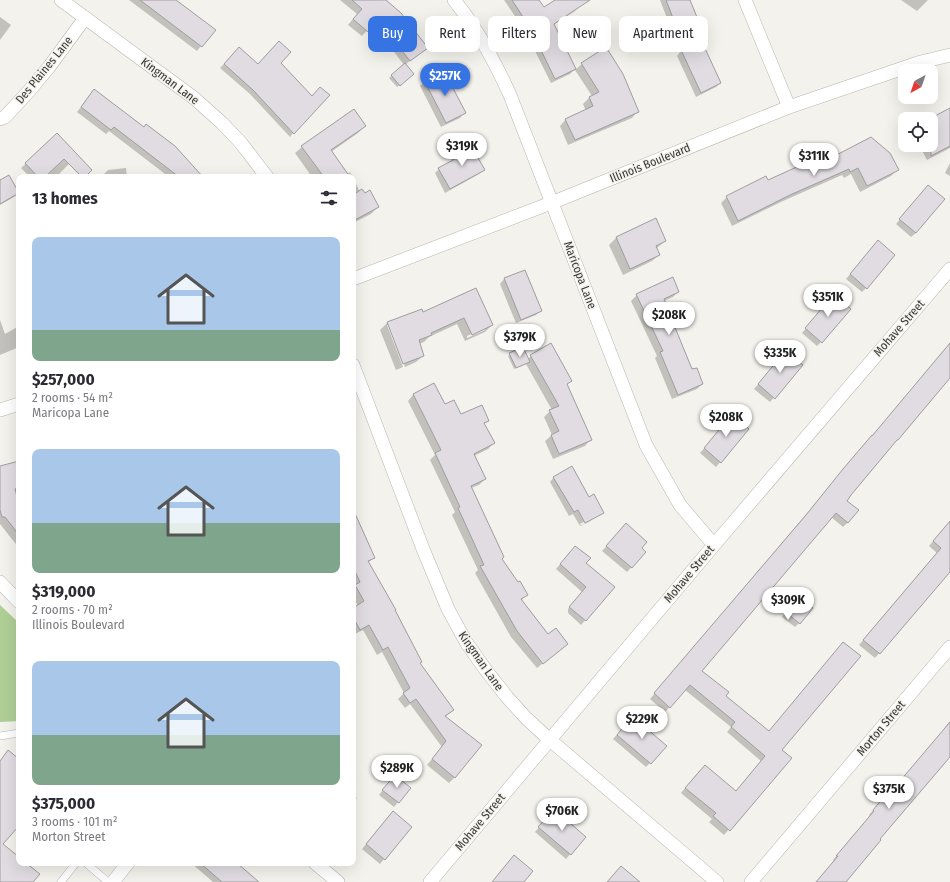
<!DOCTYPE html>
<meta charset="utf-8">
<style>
body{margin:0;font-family:"Fira Sans Condensed",sans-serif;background:#f7f7f7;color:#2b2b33;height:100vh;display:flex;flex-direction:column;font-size:15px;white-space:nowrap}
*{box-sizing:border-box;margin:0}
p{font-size:13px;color:#7c7c81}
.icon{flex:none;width:22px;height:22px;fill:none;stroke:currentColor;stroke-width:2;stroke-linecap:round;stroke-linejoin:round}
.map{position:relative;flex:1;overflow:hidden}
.panel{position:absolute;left:16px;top:174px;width:340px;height:692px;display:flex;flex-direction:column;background:#fff;border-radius:8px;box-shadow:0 4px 16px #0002}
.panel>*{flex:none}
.banner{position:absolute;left:368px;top:16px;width:380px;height:36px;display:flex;gap:8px}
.needle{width:26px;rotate:220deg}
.controls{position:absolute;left:898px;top:64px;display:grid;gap:8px}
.controls a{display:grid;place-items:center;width:40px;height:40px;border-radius:8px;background:#fff;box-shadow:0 4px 16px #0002;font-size:20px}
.price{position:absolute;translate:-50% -34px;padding:0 9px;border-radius:14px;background:#fff;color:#222;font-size:13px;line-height:26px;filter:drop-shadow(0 1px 2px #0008)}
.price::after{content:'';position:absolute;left:50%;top:24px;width:12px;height:9px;margin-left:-6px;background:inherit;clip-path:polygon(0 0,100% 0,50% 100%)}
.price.current{background:#3774e3;color:#fff}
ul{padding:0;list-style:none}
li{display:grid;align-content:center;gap:8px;height:212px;padding:0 16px}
li span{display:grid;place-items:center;height:124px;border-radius:8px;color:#555}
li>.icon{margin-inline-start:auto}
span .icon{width:72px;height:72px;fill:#fffc;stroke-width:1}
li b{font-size:17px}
h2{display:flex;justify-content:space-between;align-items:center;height:48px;padding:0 16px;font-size:17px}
.tag{padding:0 14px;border-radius:8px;background:#fff;box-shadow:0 4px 16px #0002;font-size:14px;line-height:36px}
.tag.current{background:#3774e3;color:#fff}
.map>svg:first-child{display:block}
.green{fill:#afce96}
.shadow{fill:#0003;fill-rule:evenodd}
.building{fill:#e0dce1;stroke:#a09ca1}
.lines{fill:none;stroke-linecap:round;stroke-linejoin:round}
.service-casing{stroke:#b8b6b1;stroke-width:8}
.minor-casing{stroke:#b8b6b1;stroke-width:14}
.service{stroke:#fff;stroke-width:7}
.minor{stroke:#fff;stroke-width:13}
.labels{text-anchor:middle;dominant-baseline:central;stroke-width:3;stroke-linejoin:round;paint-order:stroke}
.street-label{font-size:12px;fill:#383835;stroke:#f3f2ec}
</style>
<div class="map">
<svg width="950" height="882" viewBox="0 0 950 882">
<rect width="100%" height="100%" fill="#f3f2ec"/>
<path class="green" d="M0,605l19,18v98l-19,1z"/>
<path class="shadow" d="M129,0h45l40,30 -17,21z
M340,0h44l42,48 -21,17 8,9 -16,13 -8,-9 15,-13 -31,-41 -11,12 -14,-11 9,-11z
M504,0h34l6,9 13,-9h17l5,6 -4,5 -22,14 22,44 -5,5 -19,9 -17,-34 2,-2z
M660,0h29l10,27 -3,4 24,52 -4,4 -20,10 -19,-41 3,-4z
M901,0h27l-11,11z
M0,17l11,8 -11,15z
M235,52l23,13 35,68 -3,4 -40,-43 -30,-26z
M582,64l56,47 -6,7 -64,27 -8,-19 6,-7 20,-8 -3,-7 6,-6 3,-2 -17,-26z
M425,81l39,32 -4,5 -19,9 -21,-41z
M94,90l107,87h-32l-60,-46 -3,3 -29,-22z
M950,109v39l-23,12 -8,-15h12l-1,-26z
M365,126l-7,7 -27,19 16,22 3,-2 3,5h-41l-17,-24 7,-6z
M57,134l20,22 -21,21h-26l-9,-9z
M454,152l29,18 -4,4 -34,19 -10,-20 4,-4 13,-8 -3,-5z
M823,163l74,7 -6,6 -31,16 -9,-18 -7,4 -2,-3 -59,26 -51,25 -11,-23 6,-6z
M950,163v13l-5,-3z
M126,168l1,9h-23v-3l4,-4z
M353,178l7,14 18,15 -7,7 -18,9z
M0,181l18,12 -4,4 -14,8z
M924,191l-8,42 -5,4 -15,-13z
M656,220l9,21 -7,6 -2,2 3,6 -7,6 -29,14 -14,-30 7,-7z
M874,246l-8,42 -4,4 -16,-13z
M524,271l16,40 -4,4 -20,8 -16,-39 4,-5z
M475,290l17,35 -7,7 -20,9 -8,-17 -28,13 -5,5 -5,2 4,12 -7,6 -11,5 -16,-42h-2l16,42 -7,3 -16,-40 7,-7 34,-13 2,4zM485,328v2l-18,8v-2z
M678,292l-5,5 -9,4 28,70 10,13 -5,5 -25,10 -17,-41 2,-2 -26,-55 6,-6z
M830,300l-9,42 -4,4 -15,-13z
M0,320l5,14 14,-8v21l-19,8z
M950,344v33l-105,124 3,21 -5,5 -12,-10 -130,154 24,25 66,62 -67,77 -15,-13 3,-3 -31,-26 19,-23 36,22 25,-31 -34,-29 4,-5 -46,-37 -20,22 -15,-13z
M510,354l18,5 3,-3 40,25 -5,4 24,55 -5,6 -32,13 -8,-18 7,-6 -8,-18 6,-6 2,-1 -26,-46 -12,5 -6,-13z
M782,356l20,9 -32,37 -16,-13z
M434,385l10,21 16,9 28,6 -4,3 10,19 -6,6 -14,7 11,23 -6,6 -8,3 29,71 26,36 -5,6 27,34 13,14 -24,19 -26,-31 -36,-64 3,-3 -26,-55 3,-3 -25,-52 5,-5 -27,-54 5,-6z
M728,420l20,9 -32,38 -16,-14z
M19,462v29l-4,1 4,17v39l-19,-24v-57z
M554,477l34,21 15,14 -4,4v-2l-19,10 1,2 18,-9 -19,9 -7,-12 -4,2 -19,-34z
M353,513l21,44 -6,6 51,101 34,46 -8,7 10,60 -6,6 -22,-18 15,-18 -32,-43 -5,4 -7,-9 6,-6 -22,-41 -5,3 -14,-25 -8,4 -2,-2v-23l5,-3 -5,-9v-9l1,-1 -1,-3z
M950,521v49l-75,88 -16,-13 78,-92 -8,-7z
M622,529l23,23 -18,20 -25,-21z
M571,551l43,36 -33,38 -13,-12v-4l14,-17 -26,-23z
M794,602l5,21 -4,4 -13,-10z
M950,721v34l-72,84 -33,43h-29l18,-21 -1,-1 37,-44 -1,-1 25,-30 6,-3 46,-54 -1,-1z
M628,722l22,41 -4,4 -33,-28z
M391,780l19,8 -16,19 -15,-12z
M353,794l4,4 -4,4z
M550,815l35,22 -19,22 -31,-27z
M388,817l-4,42 -4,5 -18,-15z
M191,863h45l22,19h-45z"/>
<path class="building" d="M140,0h36l40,30 -14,17z
M352,0h34l15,13 27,35 -18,13 -32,-41 -10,12 -15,-13 9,-10z
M512,0h27l5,7 11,-7h35l-36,24 22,45 -21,10 -17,-35 2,-1z
M666,0h24l11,27 -5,2 25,54 -20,10 -20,-43 4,-1z
M279,41l12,11 -10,11 31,33 8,-9 10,8 -36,39 -41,-44 -29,-26 15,-17 19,17z
M606,47l17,27 16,38 -64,28 -10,-21 28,-13 -4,-9 10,-5 -18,-29z
M405,63l9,11 -14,12 -9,-11z
M444,71l22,42 -20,10 -22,-43z
M94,89l50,38 2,-3 29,22 28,31h-24l-65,-50 -3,3 -30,-23z
M950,108v38l-19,10v-38z
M354,109l12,17 -35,24 19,27h-26l-23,-31z
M57,133l35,37 -7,7h-3l-18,-18 -19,18h-7l-13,-14z
M871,137l19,16 9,17 -32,16 -9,-18 -8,4 -1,-3 -59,26 -52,26 -12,-25 40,-20 2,4 53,-24 2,6z
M469,142l16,28 -35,19 -12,-21 19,-10 -4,-7z
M9,175l10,18 -19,11v-24z
M928,185l17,14 -29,34 -17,-14z
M362,189l3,4 5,-3 9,17 -26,14v-26z
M656,218l10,23 -10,5 4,9 -30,14 -14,-32z
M878,240l17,15 -28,34 -17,-15z
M525,270l17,41 -21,9 -17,-42z
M673,277l6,15 -15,7 11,25 -1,1 18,44 5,-1 6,16 -25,11 -18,-43 3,-1 -27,-57z
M476,288l17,37 -21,10 -8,-17 -33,15 1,2 -13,5 5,16 -21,8 -16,-42 35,-13 1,3z
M834,294l17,15 -29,34 -17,-15z
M551,343l21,38 -5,3 25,56 -33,14 -8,-19 8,-4 -10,-21 10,-4 -29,-51z
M950,343v35l-52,62h-1l-46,55 -4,6 12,9 -11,13 -12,-10 -134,158 27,21 -3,4 43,35 74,-89 18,14 -79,94 10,8 -62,73 -17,-15 3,-3 -31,-25 20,-23 31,26 29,-35 -34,-29 4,-5 -45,-37 -20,23 -16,-15 152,-178 37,-46 29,-34v1z
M523,347l7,15 -14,6 -7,-15z
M786,350l17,15 -28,34 -17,-15z
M434,383l11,21 9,-4 7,14 21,-9 7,16 -5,2 11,20 -21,11 12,25 -15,7 33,71 -2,2 16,23 2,-1 8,14 -7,4 27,35 8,-6 12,16 -25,20 -26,-33 -37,-65 4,-1 -26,-57 2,-1 -25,-54 6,-3 -28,-56z
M732,414l17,15 -28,34 -17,-15z
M19,461v26l-4,2 4,16v30l-14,-18h-3l-2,-7v-44z
M572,466l17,31 5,-3 10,19 -19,10 -7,-13 -4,2 -21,-35z
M353,509l22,49 -7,3 28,49h-1l27,52 -2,1 34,47 -9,6 37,29 -27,33 -23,-19 14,-18 -30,-42 -6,4 -7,-10 7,-5 -22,-41 -5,3 -14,-25 -9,5 -7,-13v-9l11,-7 -9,-16 5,-3 -7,-15z
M950,521v51l-70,82 -17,-14 78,-92 -8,-7z
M626,523l21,19 -5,6 4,4 -14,16 -26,-22z
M575,546l16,12 -5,5 29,24 -29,34 -17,-14 17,-20 -26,-23z
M798,596l15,12 -13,16 -14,-12z
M632,716l35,30 -16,18 -34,-29z
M950,722v35l-70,82 1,1 -35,42h-30l22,-26h-2l38,-45 -1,-1 25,-30 2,1z
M8,750l11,9v67l-16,18 16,13v6h7l14,11 -7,8h-33v-121z
M395,775l16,13 -12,15 -17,-13z
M554,809l32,28 -15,18 -33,-28z
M393,811l19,16 -27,33 -19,-16z
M514,855l19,16 -9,11h-32z
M200,863h37l22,19h-37z
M621,866l19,16h-33z"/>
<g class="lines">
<g class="service-casing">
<path id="service" d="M0,736l19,-3
M86,863l22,19
M61,882l15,-19"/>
</g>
<g class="minor-casing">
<path id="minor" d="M61,0l133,98 28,25 19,20 26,34
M454,0c23,28 41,62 56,95l136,350 34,60 34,40
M745,0l44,107
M0,119l5,-2 24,-26 20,-24 36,-49
M353,279l198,-76 238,-96 132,-45 29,-7
M353,365l70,184 25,60 18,33 19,27 22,28 19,21 24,22 167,142
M0,410l19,-6
M0,582l19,20
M315,863l23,19
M113,882l15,-19
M430,882l284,-337 236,-276
M751,882l199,-235"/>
</g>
<use href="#service" class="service"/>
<use href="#minor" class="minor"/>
</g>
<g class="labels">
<g class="street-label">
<text transform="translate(44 70) rotate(-51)">Des Plaines Lane</text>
<text transform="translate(170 81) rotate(37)">Kingman Lane</text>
<text transform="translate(650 163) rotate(-22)">Illinois Boulevard</text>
<text transform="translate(580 275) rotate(69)">Maricopa Lane</text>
<text transform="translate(899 328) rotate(-49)">Mohave Street</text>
<text transform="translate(689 574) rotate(-50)">Mohave Street</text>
<text transform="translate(481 661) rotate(55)">Kingman Lane</text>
<text transform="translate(881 728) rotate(-50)">Morton Street</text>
<text transform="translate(480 822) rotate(-50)">Mohave Street</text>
</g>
</g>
</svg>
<div class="controls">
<a><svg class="needle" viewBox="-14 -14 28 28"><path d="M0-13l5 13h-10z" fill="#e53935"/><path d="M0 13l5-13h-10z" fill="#7c7c81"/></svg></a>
<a><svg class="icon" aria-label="locate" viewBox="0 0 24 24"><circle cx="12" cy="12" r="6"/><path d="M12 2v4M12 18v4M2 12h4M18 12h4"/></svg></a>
</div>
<b class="price current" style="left:445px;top:97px">$257K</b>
<b class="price" style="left:462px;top:167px">$319K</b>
<b class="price" style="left:814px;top:177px">$311K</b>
<b class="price" style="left:828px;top:318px">$351K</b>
<b class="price" style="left:669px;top:336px">$208K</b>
<b class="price" style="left:520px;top:358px">$379K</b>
<b class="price" style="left:780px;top:374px">$335K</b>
<b class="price" style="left:726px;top:438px">$208K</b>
<b class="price" style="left:788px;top:621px">$309K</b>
<b class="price" style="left:642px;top:740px">$229K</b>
<b class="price" style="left:397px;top:789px">$289K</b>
<b class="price" style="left:889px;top:810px">$375K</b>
<b class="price" style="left:562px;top:832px">$706K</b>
<div class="banner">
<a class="tag current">Buy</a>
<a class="tag">Rent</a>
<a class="tag">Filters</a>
<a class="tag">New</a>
<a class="tag">Apartment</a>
</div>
<section class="panel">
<h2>13 homes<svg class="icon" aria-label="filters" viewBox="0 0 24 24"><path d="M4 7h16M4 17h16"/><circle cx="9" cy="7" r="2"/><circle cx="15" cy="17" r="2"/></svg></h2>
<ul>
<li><span style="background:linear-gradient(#a9c7e8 75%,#7fa58c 0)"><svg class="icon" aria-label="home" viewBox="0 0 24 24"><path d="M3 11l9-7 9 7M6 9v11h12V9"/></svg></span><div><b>$257,000</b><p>2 rooms · 54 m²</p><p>Maricopa Lane</p></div></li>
<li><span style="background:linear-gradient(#a9c7e8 60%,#7fa58c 0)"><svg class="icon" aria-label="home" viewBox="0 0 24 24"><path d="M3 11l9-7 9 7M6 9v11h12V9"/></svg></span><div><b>$319,000</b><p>2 rooms · 70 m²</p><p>Illinois Boulevard</p></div></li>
<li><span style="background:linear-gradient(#a9c7e8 60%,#7fa58c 0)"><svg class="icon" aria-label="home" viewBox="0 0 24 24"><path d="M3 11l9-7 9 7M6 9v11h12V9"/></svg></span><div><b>$375,000</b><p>3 rooms · 101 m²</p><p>Morton Street</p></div></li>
</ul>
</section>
</div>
